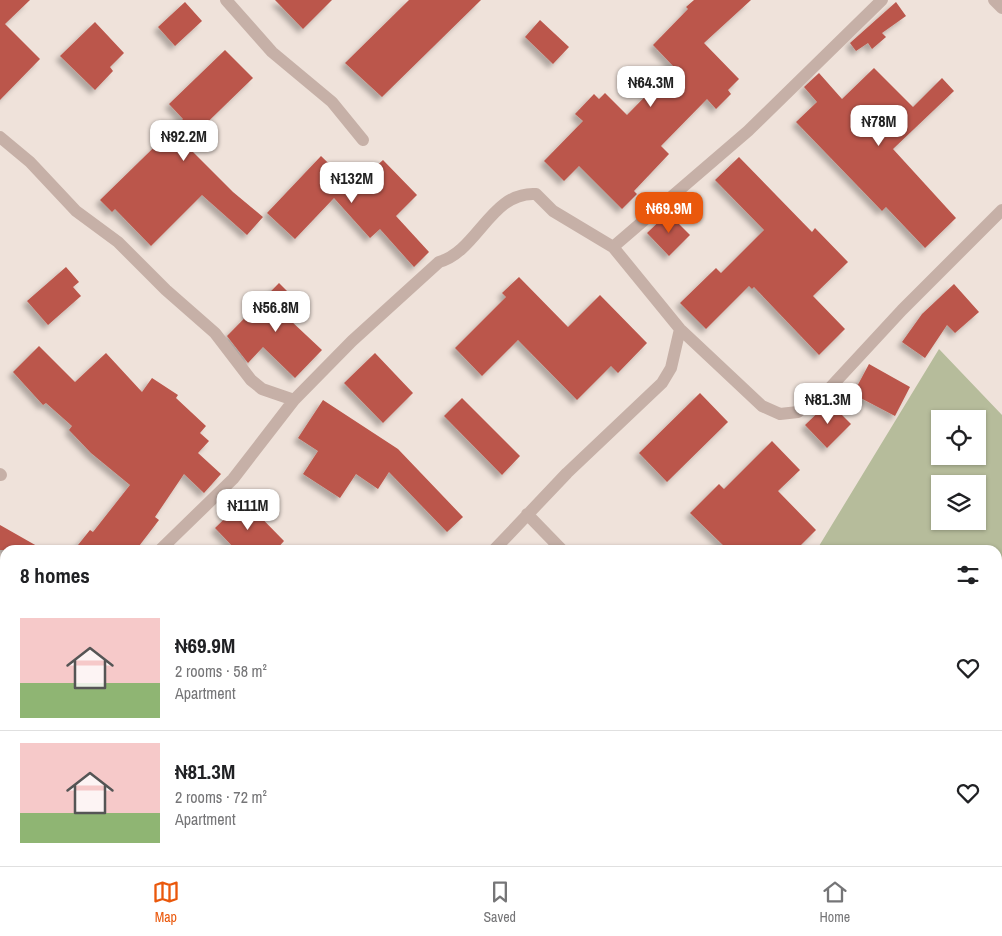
<!DOCTYPE html>
<meta charset="utf-8">
<style>
body{margin:0;font-family:"Archivo Narrow",sans-serif;background:#f6f6f6;color:#202124;height:100vh;display:flex;flex-direction:column;font-size:19px;white-space:nowrap}
*{box-sizing:border-box;margin:0}
p{font-size:16px;color:#757577}
.icon{flex:none;width:28px;height:28px;fill:none;stroke:currentColor;stroke-width:2;stroke-linecap:round;stroke-linejoin:round}
.map{position:relative;flex:1;overflow:hidden}
.panel{position:absolute;left:0px;top:545px;width:1002px;height:321px;display:flex;flex-direction:column;background:#fff;border-radius:15px 15px 0 0;box-shadow:0 1px 4px #0004}
.panel>*{flex:none}
.fabs{position:absolute;left:931px;top:410px;display:grid;gap:10px}
.fabs a{display:grid;place-items:center;width:55px;height:55px;border-radius:0px;background:#fff;box-shadow:0 1px 4px #0004;font-size:25px}
.price{position:absolute;translate:-50% -42px;padding:0 11px;border-radius:10px;background:#fff;color:#222;font-size:16px;line-height:32px;filter:drop-shadow(0 1px 2px #0008)}
.price::after{content:'';position:absolute;left:50%;top:30px;width:15px;height:11px;margin-left:-8px;background:inherit;clip-path:polygon(0 0,100% 0,50% 100%)}
.price.current{background:#ea580c;color:#fff}
ul{padding:0;list-style:none}
li{display:flex;align-items:center;gap:15px;height:125px;padding:0 20px}
li+li{border-top:1px solid #e0e0e0}
li span{display:grid;place-items:center;flex:none;width:140px;height:100px;border-radius:0px;color:#555}
li>.icon{margin-inline-start:auto}
span .icon{width:60px;height:60px;fill:#fffc;stroke-width:1}
li b{font-size:21px}
h2{display:flex;justify-content:space-between;align-items:center;height:60px;padding:0 20px;font-size:21px}
.dock{display:flex;justify-content:space-around;align-items:center;height:70px;border-top:1px solid #e0e0e0;background:#fff;font-size:14px;color:#757577}
.dock a{display:grid;justify-items:center;gap:2px}
.dock .current{color:#ea580c}
.map>svg:first-child{display:block}
.green{fill:#b6bc9b;fill-rule:evenodd}
.building{fill:#bb564b;filter:url(#shadow)}
.lines{fill:none;stroke-linecap:round;stroke-linejoin:round}
.minor{stroke:#c6b0a7;stroke-width:12}
</style>
<div class="map">
<svg width="1002" height="866" viewBox="0 0 1002 866">
<defs>
<filter id="shadow"><feDropShadow dx="-4.5" dy="4.5" stdDeviation="2.5" flood-color="#0004"/></filter>
</defs>
<rect width="100%" height="100%" fill="#efe2da"/>
<path class="green" d="M939,349l63,66v451h-711l-2,-5h709v-311h-184l5,-4zM940,419h38v37h-38zM940,484h38v37h-38z"/>
<path class="building" d="M0,0h30l-25,24 35,35 -40,41z
M275,0h57l-29,29z
M409,0h72l-99,97 -37,-34z
M694,0h57l-47,43 35,36 -11,11 3,4 -15,15 -9,-10 -46,47 8,8 -35,37 3,3 -15,15 -43,-43 -15,15 -20,-20 39,-40 -8,-7 19,-20 5,5 6,-6 22,22 47,-48 -21,-22 35,-36 -2,-2z
M185,2l17,19 -27,25 -17,-19z
M896,2l10,14 -24,17 4,4 -14,12 -4,-6 -12,8 -6,-8z
M540,20l29,27 -16,17 -28,-27z
M95,22l29,31 -14,14 3,4 -18,19 -35,-34z
M225,50l28,28 -68,66 48,48 30,25 -16,18 -45,-40 -51,51 -36,-37 -3,3 -12,-12 83,-81 -14,-15z
M874,68l39,39 29,-29 12,13 -61,58 63,69 -31,30 -39,-41 -4,4 -86,-89 21,-20 -13,-15 15,-14 23,26z
M321,156l32,31 30,-27 34,35 -21,21 33,36 -15,15 -34,-38 -10,9 -36,-40 -39,41 -28,-26z
M739,157l73,75 3,-4 33,34 -35,34 32,33 -26,26 -65,-68 -2,2 -3,-3 -43,43 -26,-26 36,-35 5,5 43,-43 -49,-50z
M668,213l22,22 -21,21 -22,-23z
M66,267l13,15 -6,5 8,9 -33,29 -21,-24z
M519,277l49,50 32,-32 47,48 -29,30 -7,-7 -34,34 -59,-60 -36,36 -27,-28 51,-51 -4,-4z
M279,283l24,24 -13,13 32,30 -27,28 -32,-31 -15,16 -21,-27z
M954,284l25,28 -24,21 -8,-8 -22,33 -23,-16 20,-28z
M39,346l36,36 31,-29 36,39 10,-14 26,17 -2,3 30,28 -6,7 9,8 -11,12 23,21 -17,19 -20,-19 -29,43 4,3 -23,30h-62l16,-20 3,2 37,-47 -39,-32 -22,-23 3,-4 -26,-23 -3,2 -30,-33z
M375,353l38,40 -30,30 -39,-40z
M869,364l41,23 -15,29 -42,-22z
M700,393l28,29 -61,60 -28,-29z
M462,398l58,58 -18,19 -58,-59z
M323,400l75,49 65,68 -16,15 -58,-60 -11,17 -22,-15 -16,24 -37,-24 15,-23 -20,-13z
M829,402l22,22 -24,24 -22,-23z
M772,441l28,29 -22,21 38,39 -20,20h-68l-38,-37 29,-29 5,5z
M244,500l40,41 -8,9h-40l-21,-22z
M0,525l44,25h-44z"/>
<g class="lines">
<path class="minor" d="M226,0l46,52 60,50 31,38
M994,0l8,8
M0,137l30,25 46,49 42,31 48,48 49,43 36,47 11,9 32,11
M613,247l135,-116 134,-131
M0,474l1,1
M527,514l35,36
M160,550l73,-71 61,-79 58,-59 87,-79c39,-11 52,-71 97,-68l17,17 60,36 67,82 82,77 18,8 18,-2 29,-21 75,-81 100,-100
M494,550l73,-77 95,-90 9,-15 9,-39
M0,707l5,-5
M182,866l5,-5"/>
</g>
</svg>
<div class="fabs">
<a><svg class="icon" aria-label="locate" viewBox="0 0 24 24"><circle cx="12" cy="12" r="6"/><path d="M12 2v4M12 18v4M2 12h4M18 12h4"/></svg></a>
<a><svg class="icon" aria-label="layers" viewBox="0 0 24 24"><path d="M12 4l9 5-9 5-9-5zM3 14l9 5 9-5"/></svg></a>
</div>
<b class="price" style="left:651px;top:108px">₦64.3M</b>
<b class="price" style="left:879px;top:147px">₦78M</b>
<b class="price" style="left:184px;top:162px">₦92.2M</b>
<b class="price" style="left:352px;top:204px">₦132M</b>
<b class="price current" style="left:669px;top:234px">₦69.9M</b>
<b class="price" style="left:276px;top:333px">₦56.8M</b>
<b class="price" style="left:828px;top:425px">₦81.3M</b>
<b class="price" style="left:248px;top:531px">₦111M</b>
<section class="panel">
<h2>8 homes<svg class="icon" aria-label="filters" viewBox="0 0 24 24"><path d="M4 7h16M4 17h16"/><circle cx="9" cy="7" r="2"/><circle cx="15" cy="17" r="2"/></svg></h2>
<ul>
<li><span style="background:linear-gradient(#f6c9c9 65%,#8fb573 0)"><svg class="icon" aria-label="home" viewBox="0 0 24 24"><path d="M3 11l9-7 9 7M6 9v11h12V9"/></svg></span><div><b>₦69.9M</b><p>2 rooms · 58 m²</p><p>Apartment</p></div><svg class="icon" aria-label="heart" viewBox="0 0 24 24"><path d="M12 20l-8-8c-3-5 5-10 8-4 3-6 11-1 8 4z"/></svg></li>
<li><span style="background:linear-gradient(#f6c9c9 70%,#8fb573 0)"><svg class="icon" aria-label="home" viewBox="0 0 24 24"><path d="M3 11l9-7 9 7M6 9v11h12V9"/></svg></span><div><b>₦81.3M</b><p>2 rooms · 72 m²</p><p>Apartment</p></div><svg class="icon" aria-label="heart" viewBox="0 0 24 24"><path d="M12 20l-8-8c-3-5 5-10 8-4 3-6 11-1 8 4z"/></svg></li>
</ul>
</section>
</div>
<nav class="dock">
<a class="current"><svg class="icon" aria-label="map" viewBox="0 0 24 24"><path d="M3 6l6-2 6 2 6-2v14l-6 2-6-2-6 2zM9 4v14M15 6v14"/></svg>Map</a>
<a><svg class="icon" aria-label="saved" viewBox="0 0 24 24"><path d="M7 4h10v16l-5-4-5 4z"/></svg>Saved</a>
<a><svg class="icon" aria-label="home" viewBox="0 0 24 24"><path d="M3 11l9-7 9 7M6 9v11h12V9"/></svg>Home</a>
</nav>
